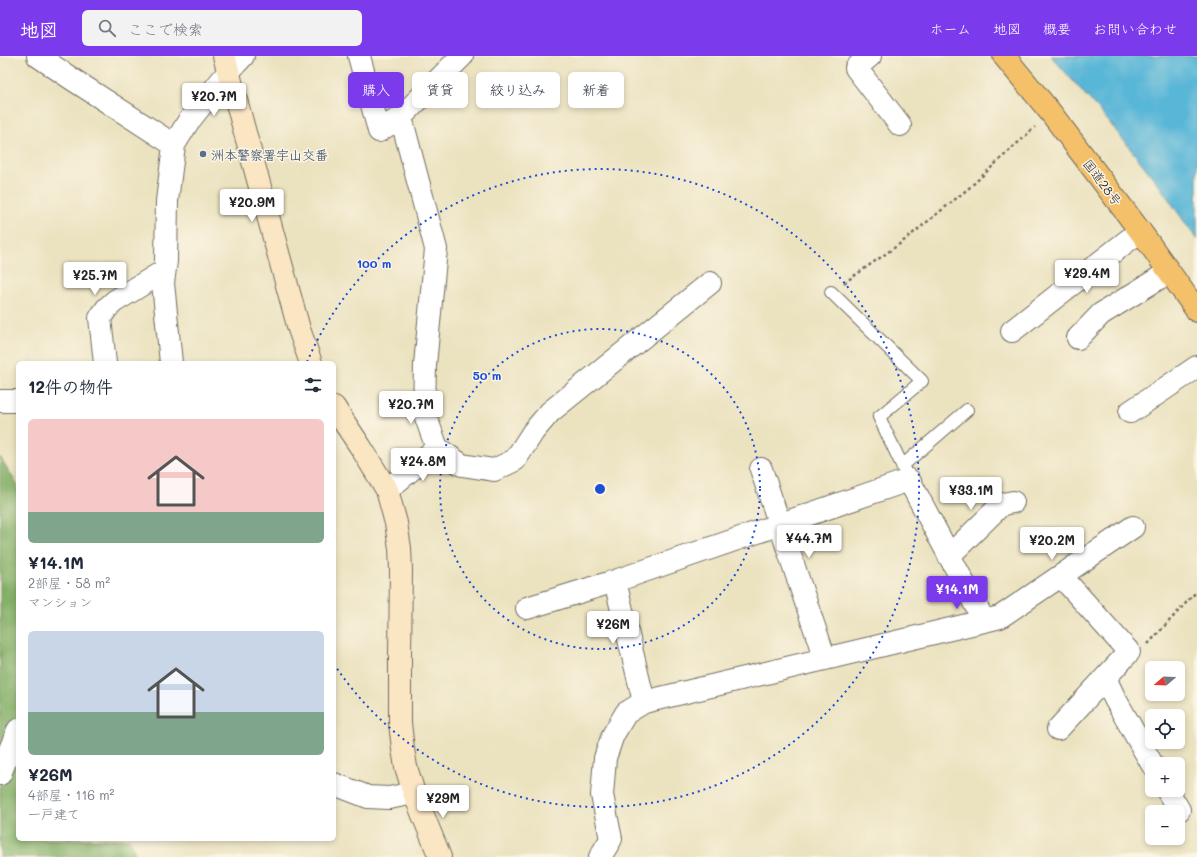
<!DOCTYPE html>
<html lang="ja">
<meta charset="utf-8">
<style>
body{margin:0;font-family:Mali,"Klee One",sans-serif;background:#f2f2f3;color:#1f2937;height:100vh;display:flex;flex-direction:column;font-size:15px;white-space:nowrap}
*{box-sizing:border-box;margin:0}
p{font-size:13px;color:#747a83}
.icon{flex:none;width:22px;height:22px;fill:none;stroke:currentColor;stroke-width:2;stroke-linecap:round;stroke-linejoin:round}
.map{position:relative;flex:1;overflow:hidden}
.details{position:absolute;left:16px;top:305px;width:320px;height:480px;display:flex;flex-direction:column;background:#fff;border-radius:6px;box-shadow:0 2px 6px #0003}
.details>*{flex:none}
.banner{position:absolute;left:348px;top:16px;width:380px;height:36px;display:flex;gap:8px}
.needle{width:26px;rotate:251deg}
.tools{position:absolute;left:1145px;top:605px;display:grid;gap:8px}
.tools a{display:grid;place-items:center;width:40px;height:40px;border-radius:6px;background:#fff;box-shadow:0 2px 6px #0003;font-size:20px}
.price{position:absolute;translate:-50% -34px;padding:0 9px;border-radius:4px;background:#fff;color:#222;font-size:13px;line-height:26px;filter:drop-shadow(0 1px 2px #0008)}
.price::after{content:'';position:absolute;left:50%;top:24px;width:12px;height:9px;margin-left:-6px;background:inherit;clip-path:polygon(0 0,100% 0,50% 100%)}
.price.selected{background:#7c3aed;color:#fff}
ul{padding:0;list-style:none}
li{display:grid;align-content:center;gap:8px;height:212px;padding:0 12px}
li span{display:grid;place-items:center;height:124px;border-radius:6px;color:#555}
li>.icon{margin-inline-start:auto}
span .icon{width:72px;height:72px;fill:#fffc;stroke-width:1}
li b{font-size:17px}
h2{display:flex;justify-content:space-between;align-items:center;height:48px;padding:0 12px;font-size:17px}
.pill{padding:0 14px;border-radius:6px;background:#fff;box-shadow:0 2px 6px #0003;font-size:14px;line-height:36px}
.pill.selected{background:#7c3aed;color:#fff}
header{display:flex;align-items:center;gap:24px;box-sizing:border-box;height:56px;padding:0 20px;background:#7c3aed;color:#fff}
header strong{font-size:19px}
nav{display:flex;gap:22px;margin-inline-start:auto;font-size:14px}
.search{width:280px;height:36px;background:#f2f2f3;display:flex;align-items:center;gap:10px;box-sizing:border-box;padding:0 14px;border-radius:6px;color:#747a83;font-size:15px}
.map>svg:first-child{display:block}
.forest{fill:#84b068;stroke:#586e4a}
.water{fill:#59b6d7;stroke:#427081}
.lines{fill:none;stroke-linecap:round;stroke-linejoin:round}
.lane-casing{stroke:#6e6b5f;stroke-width:14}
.street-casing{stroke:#6e6b5f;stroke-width:24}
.secondary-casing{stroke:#6e6b5f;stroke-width:24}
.highway-casing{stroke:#6e6b5f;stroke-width:24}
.path{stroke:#6e6b5f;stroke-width:2.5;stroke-dasharray:3 3;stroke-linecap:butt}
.lane{stroke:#fff;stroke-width:12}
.street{stroke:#fff;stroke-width:22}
.secondary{stroke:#fbe6c3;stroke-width:22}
.highway{stroke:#f4c16a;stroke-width:22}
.ring{fill:none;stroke:#1d4ed8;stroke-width:2;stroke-dasharray:2 4}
.service-dot{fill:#5c6f8a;stroke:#fcf5e5;stroke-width:1.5}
.labels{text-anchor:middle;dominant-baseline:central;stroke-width:3;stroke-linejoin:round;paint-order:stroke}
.service-label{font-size:13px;font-weight:bold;fill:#4e5e75;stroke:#fcf5e5;text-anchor:start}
.street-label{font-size:13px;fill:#2b2b2b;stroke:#fcf5e5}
.centre{fill:#1d4ed8;stroke:#fcf5e5;stroke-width:2}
.ring-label{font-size:12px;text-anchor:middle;font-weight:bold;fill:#1d4ed8;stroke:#fcf5e5;stroke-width:3;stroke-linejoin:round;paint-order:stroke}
</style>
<header>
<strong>地図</strong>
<div class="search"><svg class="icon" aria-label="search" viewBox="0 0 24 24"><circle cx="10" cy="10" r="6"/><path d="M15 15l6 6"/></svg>ここで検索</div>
<nav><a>ホーム</a><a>地図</a><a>概要</a><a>お問い合わせ</a></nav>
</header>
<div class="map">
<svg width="1197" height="801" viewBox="0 0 1197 801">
<rect width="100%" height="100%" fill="#fcf5e5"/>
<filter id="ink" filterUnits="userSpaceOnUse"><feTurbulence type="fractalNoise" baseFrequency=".025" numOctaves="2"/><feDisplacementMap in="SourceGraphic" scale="8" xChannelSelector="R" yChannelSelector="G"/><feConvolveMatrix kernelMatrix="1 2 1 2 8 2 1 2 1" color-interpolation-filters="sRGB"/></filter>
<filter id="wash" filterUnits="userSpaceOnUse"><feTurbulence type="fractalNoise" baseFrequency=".012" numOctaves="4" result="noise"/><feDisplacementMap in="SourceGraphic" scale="16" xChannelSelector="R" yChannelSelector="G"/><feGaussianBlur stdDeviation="0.9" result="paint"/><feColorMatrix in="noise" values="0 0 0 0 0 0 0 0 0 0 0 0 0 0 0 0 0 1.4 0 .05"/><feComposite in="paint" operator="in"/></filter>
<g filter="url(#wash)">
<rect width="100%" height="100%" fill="#ebe2bf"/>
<path class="forest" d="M0,401l18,29v353h112l6,18h-136z"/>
<path class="water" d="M1051,0h146v184l-38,-55 -54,-68z"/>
</g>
<g filter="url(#ink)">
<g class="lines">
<g class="lane-casing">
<path id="lane" d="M831,236l91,89 -43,36 30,63
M902,410l65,-56"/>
</g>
<g class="street-casing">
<path id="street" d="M38,0l34,23 102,66
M359,0l20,75 22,-14
M462,0l-61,61 35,132 -11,116 -1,47 13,36 25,17 32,5 21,-10 18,-28 17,-20 160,-129
M870,0l-14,12 44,57
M1012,275l128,-100
M1078,282l23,-24 68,-42
M105,307l-5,-45 7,-10 8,-7 49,-30
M171,307l-8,-80 3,-22 1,-60 7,-56 14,-23 41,-51 14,-15
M0,345h18
M1130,356l67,-45
M761,413l64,190
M387,434l50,-42
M949,500l53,-52 11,-2
M615,525l29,121
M527,552l88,-27 294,-101 75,141 -340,81 -18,11 -13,22 -8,23 -3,37 9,44 -11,18
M984,565l16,-4 133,-90
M1105,622l10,21 37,65
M1058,673l71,-77 -68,-76
M0,718l18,-44
M334,728l34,13 21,1 25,-5
M1167,734l12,20"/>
</g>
<g class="secondary-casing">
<path id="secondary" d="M224,0l75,273 12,34
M334,351l26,39 27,44 9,33 4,25 1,22 -1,85v68l3,26 3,18 8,26 26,64"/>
</g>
<g class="highway-casing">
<path id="highway" d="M1004,0l47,57 95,126 51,72"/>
</g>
<path class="path" d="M844,227l57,-40 68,-55 66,-61
M1148,588l49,-53"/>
<use href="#lane" class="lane"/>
<use href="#street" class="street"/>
<use href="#secondary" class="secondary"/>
<use href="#highway" class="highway"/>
</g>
</g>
<g class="ring">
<circle cx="600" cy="433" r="160"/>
<path d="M307 306A319 319 0 1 1 336 611"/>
</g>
<circle class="service-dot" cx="203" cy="98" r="4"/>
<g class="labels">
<g class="service-label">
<text x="211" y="98">洲本警察署宇山交番</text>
</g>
<g class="street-label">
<text transform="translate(1103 126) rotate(53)">国道28号</text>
</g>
</g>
<circle cx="600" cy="433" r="6" class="centre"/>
<g class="ring-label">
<text x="374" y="212">100 m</text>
<text x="487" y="324">50 m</text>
</g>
</svg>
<div class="tools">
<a><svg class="needle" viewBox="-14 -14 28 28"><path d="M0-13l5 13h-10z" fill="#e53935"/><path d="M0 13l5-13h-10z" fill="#747a83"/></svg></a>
<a><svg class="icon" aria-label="locate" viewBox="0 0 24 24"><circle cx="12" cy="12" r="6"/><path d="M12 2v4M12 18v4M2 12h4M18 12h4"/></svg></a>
<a>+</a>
<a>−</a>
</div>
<b class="price" style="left:214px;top:61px">¥20.7M</b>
<b class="price" style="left:252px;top:167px">¥20.9M</b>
<b class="price" style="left:1087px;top:238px">¥29.4M</b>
<b class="price" style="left:95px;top:240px">¥25.7M</b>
<b class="price" style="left:411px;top:369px">¥20.7M</b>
<b class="price" style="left:423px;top:426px">¥24.8M</b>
<b class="price" style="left:971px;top:455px">¥33.1M</b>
<b class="price" style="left:809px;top:503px">¥44.7M</b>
<b class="price" style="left:1052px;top:505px">¥20.2M</b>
<b class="price selected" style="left:957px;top:554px">¥14.1M</b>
<b class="price" style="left:613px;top:589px">¥26M</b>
<b class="price" style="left:443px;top:763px">¥29M</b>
<div class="banner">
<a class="pill selected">購入</a>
<a class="pill">賃貸</a>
<a class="pill">絞り込み</a>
<a class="pill">新着</a>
</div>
<section class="details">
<h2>12件の物件<svg class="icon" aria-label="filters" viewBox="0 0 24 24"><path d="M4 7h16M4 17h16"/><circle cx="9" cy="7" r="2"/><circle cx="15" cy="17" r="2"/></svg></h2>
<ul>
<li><span style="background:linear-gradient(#f6c9c9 75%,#7fa58c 0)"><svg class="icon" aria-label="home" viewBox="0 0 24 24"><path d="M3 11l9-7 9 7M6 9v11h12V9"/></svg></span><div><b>¥14.1M</b><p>2部屋 · 58 m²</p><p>マンション</p></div></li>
<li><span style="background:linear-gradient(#c9d6e8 65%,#7fa58c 0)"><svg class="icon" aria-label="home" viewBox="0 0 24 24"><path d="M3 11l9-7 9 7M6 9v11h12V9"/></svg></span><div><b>¥26M</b><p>4部屋 · 116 m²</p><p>一戸建て</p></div></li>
</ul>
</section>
</div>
